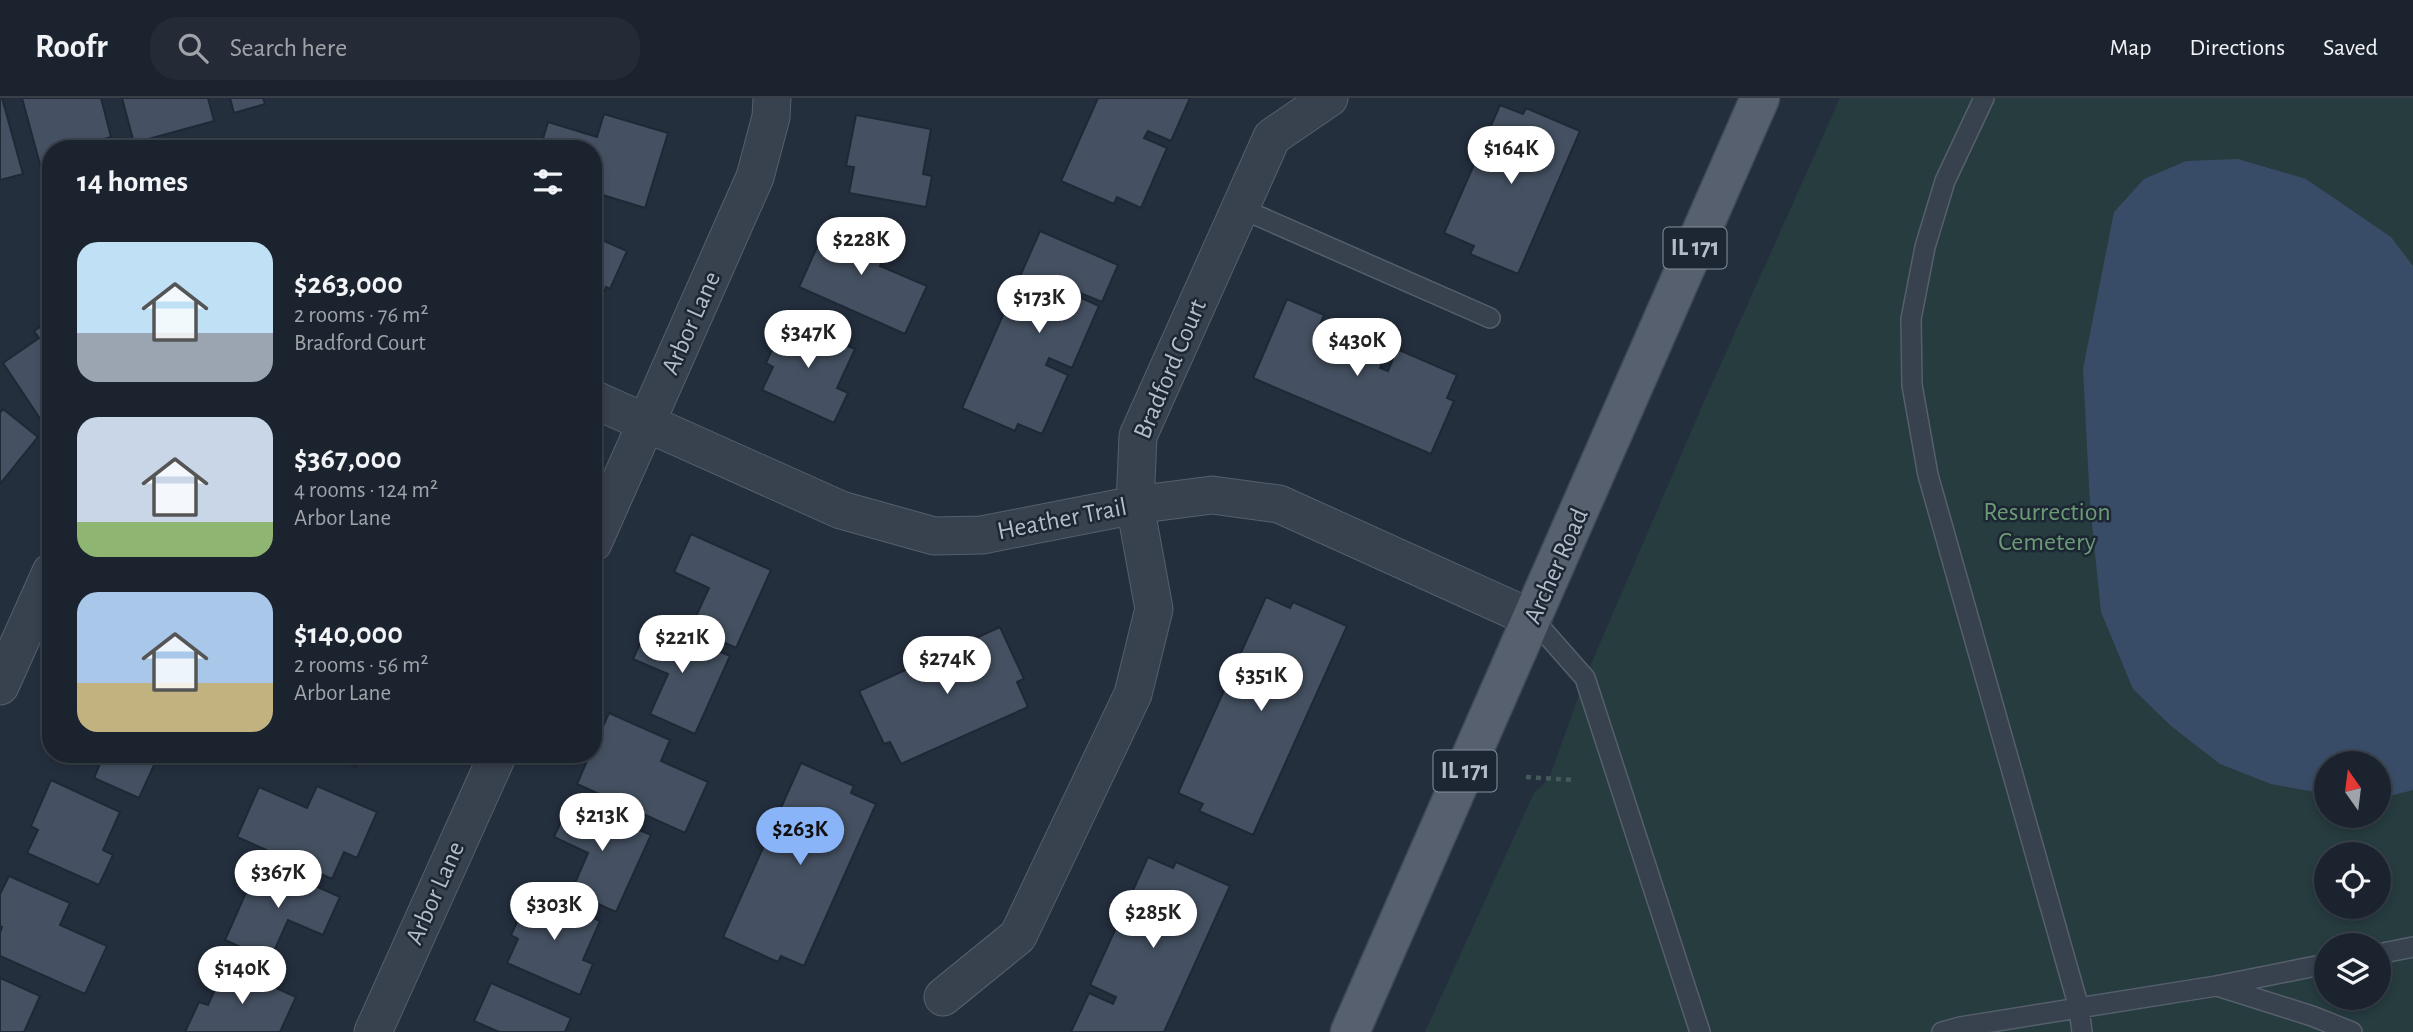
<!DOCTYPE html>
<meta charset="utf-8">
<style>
body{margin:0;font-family:"Alegreya Sans",sans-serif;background:#242b36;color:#f1f3f6;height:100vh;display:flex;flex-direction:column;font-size:26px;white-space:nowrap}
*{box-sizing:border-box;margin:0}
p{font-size:23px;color:#a0a4aa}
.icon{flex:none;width:38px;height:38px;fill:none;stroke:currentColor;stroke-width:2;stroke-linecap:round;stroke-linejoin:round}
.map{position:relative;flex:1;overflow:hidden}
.sheet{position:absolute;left:42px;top:42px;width:560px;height:623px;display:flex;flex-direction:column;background:#1b232e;border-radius:28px;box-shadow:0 4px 10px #0003,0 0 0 2px #39404a}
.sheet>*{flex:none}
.needle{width:46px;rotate:346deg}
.buttons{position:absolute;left:2314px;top:653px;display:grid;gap:14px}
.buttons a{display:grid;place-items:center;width:77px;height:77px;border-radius:50%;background:#1b232e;box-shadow:0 4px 10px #0003,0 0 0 2px #39404a;font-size:35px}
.price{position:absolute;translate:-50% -60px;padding:0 16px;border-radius:24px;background:#fff;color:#222;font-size:23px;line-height:46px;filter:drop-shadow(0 2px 4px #0008)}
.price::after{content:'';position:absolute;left:50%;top:42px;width:21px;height:16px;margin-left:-10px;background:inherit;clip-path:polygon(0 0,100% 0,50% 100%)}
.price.current{background:#8ab4f8;color:#111}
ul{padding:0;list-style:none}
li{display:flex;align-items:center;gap:21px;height:175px;padding:0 35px}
li span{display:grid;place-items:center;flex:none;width:196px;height:140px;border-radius:21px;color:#555}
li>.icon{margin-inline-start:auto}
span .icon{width:84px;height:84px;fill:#fffc;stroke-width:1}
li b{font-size:30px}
h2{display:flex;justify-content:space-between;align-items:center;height:84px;padding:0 35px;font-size:30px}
header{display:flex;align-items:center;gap:42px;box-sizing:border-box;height:98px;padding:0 35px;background:#1b232e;border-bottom:2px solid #39404a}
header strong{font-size:33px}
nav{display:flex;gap:38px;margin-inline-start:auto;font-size:24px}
.search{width:490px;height:63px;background:#242b36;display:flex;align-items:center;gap:18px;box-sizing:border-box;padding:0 24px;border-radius:28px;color:#a0a4aa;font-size:26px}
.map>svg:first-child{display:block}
.green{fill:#263c3f;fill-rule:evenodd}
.water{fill:#394c67}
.building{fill:#455162;stroke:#1f2835;stroke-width:2}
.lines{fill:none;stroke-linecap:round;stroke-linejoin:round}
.service-casing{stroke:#565f6c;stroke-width:22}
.minor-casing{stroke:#565f6c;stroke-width:39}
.primary-casing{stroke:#414a57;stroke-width:41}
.path{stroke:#44595c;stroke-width:4.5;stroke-dasharray:5 5;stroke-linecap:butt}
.service{stroke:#38414e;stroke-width:19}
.minor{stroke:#38414e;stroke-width:37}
.primary{stroke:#56606e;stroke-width:38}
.labels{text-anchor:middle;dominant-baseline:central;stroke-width:5;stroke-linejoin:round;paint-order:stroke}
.shield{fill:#1d2633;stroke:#878f9c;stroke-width:2}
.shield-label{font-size:24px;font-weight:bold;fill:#b4bcc9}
.street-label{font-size:26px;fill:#b4bcc9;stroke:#1d2633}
.park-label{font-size:26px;fill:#6b9a76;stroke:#1d2633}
</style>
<header>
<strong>Roofr</strong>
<div class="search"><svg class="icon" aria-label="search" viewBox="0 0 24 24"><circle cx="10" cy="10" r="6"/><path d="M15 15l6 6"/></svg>Search here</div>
<nav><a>Map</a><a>Directions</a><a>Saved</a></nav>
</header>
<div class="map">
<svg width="2413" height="934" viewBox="0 0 2413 934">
<rect width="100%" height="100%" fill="#242f3e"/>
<path class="green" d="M1840,0h573v934h-988l109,-239 15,-14 36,-101 118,-274zM2326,665h52v53h-52zM2326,756h52v52h-52zM2326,847h52v53h-52z"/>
<path class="water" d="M2238,61l68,20 85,58 22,29v524l-35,9v-36h-52v31l-55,-10 -51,-20 -49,-38 -38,-37 -32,-77 -11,-108 -7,-135 31,-157 30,-33 42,-18z"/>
<path class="building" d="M0,0h2l21,76 -23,6z
M22,0h79l10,39 -41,12h-19v16l-10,3z
M122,0h86l6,23 -80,22z
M230,0h33l2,6 -31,9z
M1098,0h92l-19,43 -23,-10 -4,7 23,10 -26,60 -24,-11 -3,7 -53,-23z
M1500,7l23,9 3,-6 54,23 -62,143 -48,-20 4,-8 -30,-13z
M604,16l64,19 -23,75 -52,-16v-43h-53l8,-27 49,15z
M856,17l75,14 -8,45 9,2 -6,31 -77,-14 5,-26 -8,-1z
M831,118l60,27 -11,23 47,20 -22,48 -106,-47z
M1040,133l78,34 -16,37 -24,-10 -1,4 22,10 -27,62 -23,-10 -3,7 22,10 -26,59 -24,-10 -3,7 -53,-23z
M593,138l34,15 -17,38 -4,-2 -1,4 -5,-2 -7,15z
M1287,201l37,16 -10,24 5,2 10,-22 62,26 -11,23 8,3 9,-22 60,26 -10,23 7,3 -23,53 -178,-76z
M786,220l69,31 -18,39 11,5 -14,30 -72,-33 11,-23 -7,-4z
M51,222v102l-6,4 -42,-63 36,-25 -5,-7z
M3,311l35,28 -38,47v-71z
M691,436l80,36 -35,78 -45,-21 18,-39 -35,-16z
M1266,499l24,11 3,-6 54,24 -94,209 -54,-24 4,-7 -25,-11z
M650,523l80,35 -35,78 -45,-20 18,-40 -35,-15z
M1000,529l24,52 -7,3 11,25 -127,57 -11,-22 -6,2 -25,-53z
M609,615l61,27 -9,21 47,21 -23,51 -108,-49 13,-30h3v-6z
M104,656h55l-20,44 -45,-20z
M328,656h34l-6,13z
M801,665l53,23 -3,7 25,11 -72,162 -23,-10 -3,6 -55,-25z
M51,682l69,32 -17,38 10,5 -14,30 -72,-32 11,-23 -7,-4z
M317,688l60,26 -20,46 -13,-6 -12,27 -95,-42 22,-50 48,21z
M571,701l80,36 -35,77 -45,-20 17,-39 -34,-16z
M1148,759l25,11 3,-6 54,24 -66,146h-93l18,-39 24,11 3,-7 -26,-12z
M260,763l80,36 -17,38 -35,-15 -18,40 -45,-20z
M9,778l61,27 -10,22 47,21 -22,48 -85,-38v-23l2,-6 -2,-1v-32z
M532,792l68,31 -17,39 10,4 -13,31 -73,-32 11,-24 -7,-4z
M226,867l70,32 -16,35h-95l14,-30 9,3z
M0,880l40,18 -16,36h-24z
M491,885l80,35 -6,14h-66l-25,-11z"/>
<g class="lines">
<g class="service-casing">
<path id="service" d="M1984,0l-39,83 -20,66 -14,72 1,66 16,90 151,533 3,24
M1240,110l250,110
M1533,521l52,59 115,354
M2378,856l35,-7
M2217,888l95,30 40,16
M1942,934l18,-5 256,-41 110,-22"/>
</g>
<g class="minor-casing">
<path id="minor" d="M593,301l248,111 93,26 48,-1 153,-30 77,-10 67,9 254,115
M593,445l162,-366 16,-60 1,-19
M0,588l51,-114
M943,899l75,-61 115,-242 21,-85 -19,-104 3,-69 134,-299 57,-39
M373,934l125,-278"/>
</g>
<g class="primary-casing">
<path id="primary" d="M1350,934l410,-934"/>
</g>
<path class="path" d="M1526,679l47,3"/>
<use href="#service" class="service"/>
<use href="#minor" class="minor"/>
<use href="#primary" class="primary"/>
</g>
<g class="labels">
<g class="shield">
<rect x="1663.5" y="129.5" width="63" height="41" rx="5"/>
<rect x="1433.5" y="652.5" width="63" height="41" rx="5"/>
</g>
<g class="shield-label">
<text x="1695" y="150">IL 171</text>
<text x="1465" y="673">IL 171</text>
</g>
<g class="street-label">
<text transform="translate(691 225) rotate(-66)">Arbor Lane</text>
<text transform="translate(1170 271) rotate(-67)">Bradford Court</text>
<text transform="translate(1062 421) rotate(-11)">Heather Trail</text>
<text transform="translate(1556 468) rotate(-66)">Archer Road</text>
<text transform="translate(435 795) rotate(-66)">Arbor Lane</text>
</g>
<g class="park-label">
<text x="2047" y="414">Resurrection<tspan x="2047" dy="30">Cemetery</tspan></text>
</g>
</g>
</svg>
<div class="buttons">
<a><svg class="needle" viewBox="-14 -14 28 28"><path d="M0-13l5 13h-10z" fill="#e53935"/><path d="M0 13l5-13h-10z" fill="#a0a4aa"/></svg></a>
<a><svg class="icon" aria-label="locate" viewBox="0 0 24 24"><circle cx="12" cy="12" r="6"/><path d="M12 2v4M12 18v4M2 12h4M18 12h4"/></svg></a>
<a><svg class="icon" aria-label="layers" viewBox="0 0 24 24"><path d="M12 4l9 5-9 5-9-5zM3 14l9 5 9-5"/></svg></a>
</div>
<b class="price" style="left:1511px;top:88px">$164K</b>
<b class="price" style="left:861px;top:179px">$228K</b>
<b class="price" style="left:1039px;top:237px">$173K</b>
<b class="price" style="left:808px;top:272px">$347K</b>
<b class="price" style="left:1357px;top:280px">$430K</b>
<b class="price" style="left:682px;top:577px">$221K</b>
<b class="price" style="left:947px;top:598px">$274K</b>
<b class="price" style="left:1261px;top:615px">$351K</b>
<b class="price" style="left:602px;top:755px">$213K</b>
<b class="price current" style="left:800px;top:769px">$263K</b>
<b class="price" style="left:278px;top:812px">$367K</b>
<b class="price" style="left:554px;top:844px">$303K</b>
<b class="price" style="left:1153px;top:852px">$285K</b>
<b class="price" style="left:242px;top:908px">$140K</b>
<section class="sheet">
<h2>14 homes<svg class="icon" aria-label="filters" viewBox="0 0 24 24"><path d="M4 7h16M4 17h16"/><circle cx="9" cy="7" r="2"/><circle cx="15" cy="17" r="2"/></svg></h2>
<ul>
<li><span style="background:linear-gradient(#bfe0f5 65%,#9aa5b1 0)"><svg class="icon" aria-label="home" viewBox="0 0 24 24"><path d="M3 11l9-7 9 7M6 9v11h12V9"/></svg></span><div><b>$263,000</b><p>2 rooms · 76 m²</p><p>Bradford Court</p></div></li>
<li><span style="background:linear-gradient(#c9d6e8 75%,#8fb573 0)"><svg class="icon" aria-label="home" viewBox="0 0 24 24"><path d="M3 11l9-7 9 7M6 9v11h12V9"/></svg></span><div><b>$367,000</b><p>4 rooms · 124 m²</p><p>Arbor Lane</p></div></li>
<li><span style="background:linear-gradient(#a9c7e8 65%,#c2b280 0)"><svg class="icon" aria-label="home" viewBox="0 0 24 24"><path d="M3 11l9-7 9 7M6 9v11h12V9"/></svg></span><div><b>$140,000</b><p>2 rooms · 56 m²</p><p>Arbor Lane</p></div></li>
</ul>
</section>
</div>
